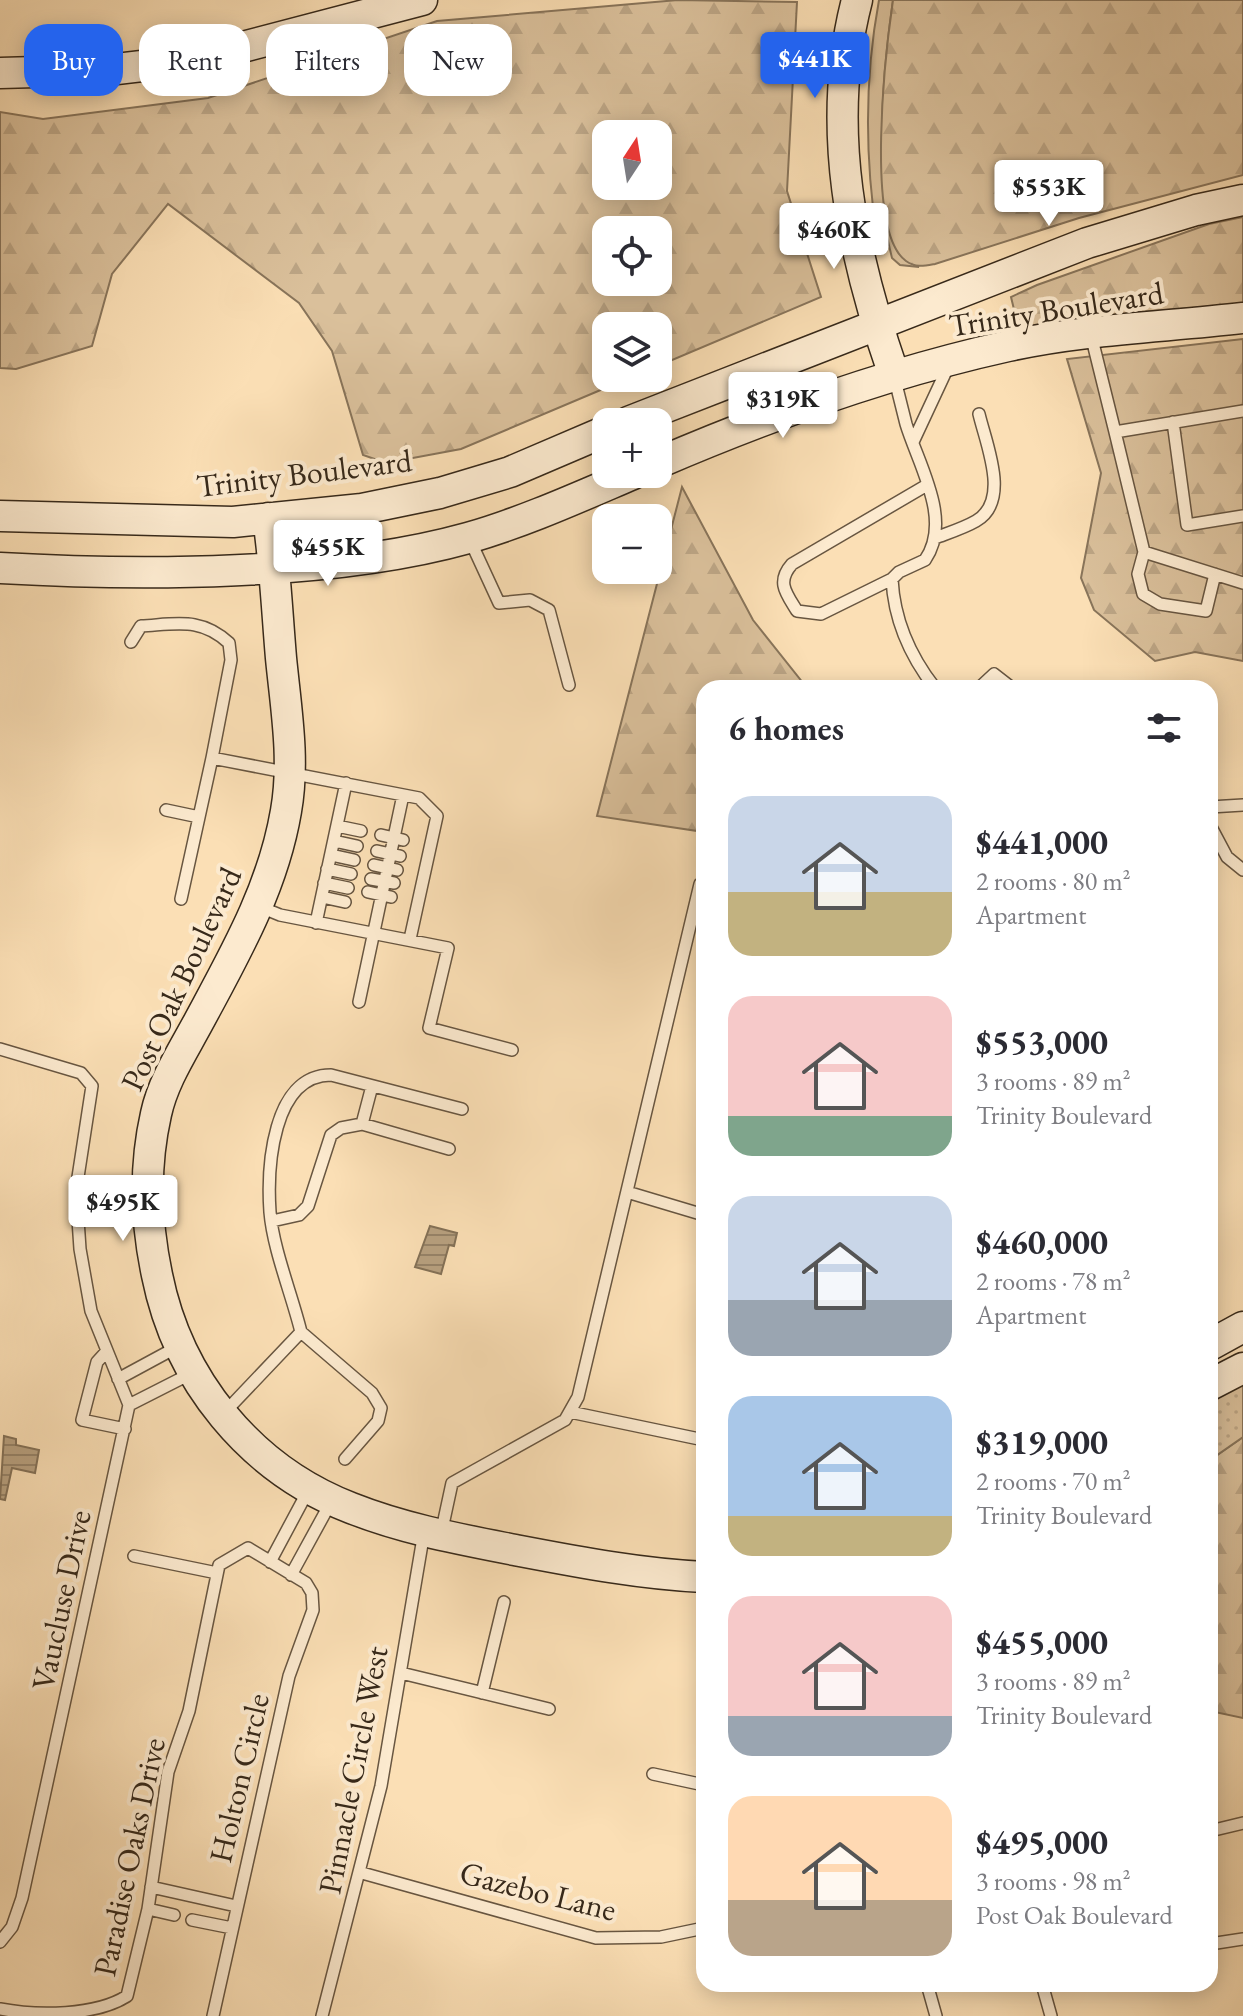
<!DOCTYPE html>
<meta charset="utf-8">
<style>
body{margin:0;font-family:"EB Garamond",serif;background:#f2f2f3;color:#2b2b33;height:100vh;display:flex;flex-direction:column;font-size:30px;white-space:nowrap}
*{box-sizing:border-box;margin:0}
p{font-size:26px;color:#7c7c81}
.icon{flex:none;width:44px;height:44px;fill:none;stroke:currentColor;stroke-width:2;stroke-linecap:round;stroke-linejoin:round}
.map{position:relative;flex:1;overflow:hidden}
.details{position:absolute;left:696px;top:680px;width:522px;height:1312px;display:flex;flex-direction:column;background:#fff;border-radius:24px;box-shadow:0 4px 20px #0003}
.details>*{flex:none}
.banner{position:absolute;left:24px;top:24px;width:552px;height:72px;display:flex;gap:16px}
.needle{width:52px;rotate:12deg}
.tools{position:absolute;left:592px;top:120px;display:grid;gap:16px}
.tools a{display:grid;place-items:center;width:80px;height:80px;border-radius:16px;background:#fff;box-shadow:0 4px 20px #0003;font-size:40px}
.price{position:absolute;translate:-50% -68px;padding:0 18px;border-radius:8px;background:#fff;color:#222;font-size:26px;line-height:52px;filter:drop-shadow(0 2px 4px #0008)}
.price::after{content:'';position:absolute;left:50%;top:48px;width:24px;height:18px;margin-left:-12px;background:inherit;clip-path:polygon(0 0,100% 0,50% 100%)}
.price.selected{background:#2563eb;color:#fff}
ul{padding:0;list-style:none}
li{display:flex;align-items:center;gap:24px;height:200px;padding:0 32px}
li span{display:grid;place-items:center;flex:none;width:224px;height:160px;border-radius:24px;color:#555}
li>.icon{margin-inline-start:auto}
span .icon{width:96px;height:96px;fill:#fffc;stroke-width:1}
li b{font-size:34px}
h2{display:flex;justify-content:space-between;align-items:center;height:96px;padding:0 32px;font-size:34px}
.tag{padding:0 28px;border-radius:24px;background:#fff;box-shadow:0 4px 20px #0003;font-size:28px;line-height:72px}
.tag.selected{background:#2563eb;color:#fff}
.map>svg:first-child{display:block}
.green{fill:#dac09b;stroke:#88745a;stroke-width:2}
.forest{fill:url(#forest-firs);stroke:#88745a;stroke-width:2;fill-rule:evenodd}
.park{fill:url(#park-dots);stroke:#88745a;stroke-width:2}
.water{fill:url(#water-rules);stroke:#847157;stroke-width:2}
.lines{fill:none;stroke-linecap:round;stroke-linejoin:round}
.lane-casing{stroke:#685641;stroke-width:14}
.secondary-casing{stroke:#37291a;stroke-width:33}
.lane{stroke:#fceacf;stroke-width:11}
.secondary{stroke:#fceacf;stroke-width:30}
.labels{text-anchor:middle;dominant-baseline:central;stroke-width:8;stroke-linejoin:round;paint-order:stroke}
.street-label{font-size:32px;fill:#37291a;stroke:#fceacf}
</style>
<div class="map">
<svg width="1243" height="2016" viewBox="0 0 1243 2016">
<defs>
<pattern id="forest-firs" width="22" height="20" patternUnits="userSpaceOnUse" patternTransform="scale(2)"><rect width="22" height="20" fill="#dac09b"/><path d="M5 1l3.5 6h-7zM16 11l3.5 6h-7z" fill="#bca585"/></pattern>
<pattern id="park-dots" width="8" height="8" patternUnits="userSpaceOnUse" patternTransform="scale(2)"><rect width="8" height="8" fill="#dac09b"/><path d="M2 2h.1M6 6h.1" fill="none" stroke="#bca585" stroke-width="1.8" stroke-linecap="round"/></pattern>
<pattern id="water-rules" width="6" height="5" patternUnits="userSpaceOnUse" patternTransform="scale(2)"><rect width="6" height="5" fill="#b8a180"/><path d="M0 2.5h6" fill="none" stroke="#968368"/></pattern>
</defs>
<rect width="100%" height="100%" fill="#fbdfb5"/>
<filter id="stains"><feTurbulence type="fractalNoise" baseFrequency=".0025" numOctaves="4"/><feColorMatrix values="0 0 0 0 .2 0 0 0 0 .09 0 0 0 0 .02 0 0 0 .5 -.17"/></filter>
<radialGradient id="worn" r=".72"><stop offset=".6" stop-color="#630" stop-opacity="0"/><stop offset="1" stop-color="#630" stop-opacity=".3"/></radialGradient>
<path class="green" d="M879,0h14c-9,63 -14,123 -9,187 2,20 2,43 12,61 5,11 13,14 23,19l-19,-2 -8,-7 -5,-21h-10c-12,-78 -13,-156 2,-237z"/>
<path class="forest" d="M678,0l119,2 -10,189 34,106 -163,69v-40h-52v52h23l-168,71 -75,14 -23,-8 -31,-104 -33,-48 -131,-99 -56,70 -20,72 -76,23 -16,-1v-256l43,7 165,-21 229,-77zM658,134v52h-52v-52zM658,230v52h-52v-52z
M893,0h350v175l-164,43 -144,46c-11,2 -19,4 -29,-3 -42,-30 -20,-213 -13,-261z
M1243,217v87l-102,8 -122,18 -8,-33 26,-12 172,-61z
M1243,339v322l-48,-9 -40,9 -61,-51 -13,-32 20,-105 -34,-114z
M682,487l71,133 54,68h-103v144l-107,-16z
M1243,1437v281l-33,-7v-251z"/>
<path class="park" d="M1243,1377v60l-33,23v-65z"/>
<path class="water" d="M430,1226l27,7 -3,13 -5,-1 -8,29 -26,-7z
M4,1436l12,3v6l23,5 -4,23 -23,-5 -7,32 -5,-1z"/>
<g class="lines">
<g class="lane-casing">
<path id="lane" d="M1091,335l24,97
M894,376c4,16 8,32 12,48 12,40 47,96 19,136l-26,12 -7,7c2,40 18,77 43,109
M1173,422l14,103 56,-9
M913,442l35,-75
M469,538l30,65 31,-3 19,10 20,75
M935,538c13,-5 29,-10 41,-17 35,-20 10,-77 3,-107
M1144,552l-29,-120 128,-21
M1215,574l-9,37 -46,-7 -17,-10 -5,-20 6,-22 99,31
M892,579l-71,35 -24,-3c-11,-18 -21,-29 -5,-47l135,-79
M131,642l10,-16c36,-2 60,-9 88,17l2,17 -19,98 207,40 18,18 -27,123
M979,688l15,-14 18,14
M1210,807l33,-2
M166,810l33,7
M1210,825l17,32 16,13
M337,826l24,5
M381,835l22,5
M334,841l23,5
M377,851l23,5
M331,855l23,5
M374,865l23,5
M327,869l24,5
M371,879l23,4
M324,883l24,5
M368,892l23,5
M322,897l23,5
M181,899l31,-141
M258,906l22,9 168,33 -19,80 83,22
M316,923l30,-140
M359,1002l44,-207
M0,1049l81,24 11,13 -16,104 4,59 11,62 38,94 -107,493 -10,29 -12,15
M372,1086l-10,38 87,25
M627,1192l77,23
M272,1221l27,-6 9,-9 23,-71 10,-7 21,-4
M301,1332l71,61 9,15 -3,13 -33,38
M107,1351l-10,11 -15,58 43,9
M118,1379l61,-33
M129,1405l63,-32
M570,1412l134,28
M224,1413l77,-81c-9,-37 -28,-83 -31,-120 -3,-44 2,-137 61,-137l131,34
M441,1534l11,-51 113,-63 13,-23 122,-513
M134,1556l83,17
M270,1562l39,-73
M291,1575l40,-73
M401,1673l148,36
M482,1693l22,-91
M653,1774l51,11
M1210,1831l33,-8
M362,1873l234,65 65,-1 43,-9
M151,1887l85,19
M148,1909l26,6
M192,1920l40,8
M1210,1944l33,-5
M927,1984l9,32
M1042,1984l9,32
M0,2009c37,7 96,7 127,-13l21,-87 20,-137 21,-61 30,-146 29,-17 58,35 6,10 1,17 -24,66 -76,340
M322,2016l59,-230 43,-254"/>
</g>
<g class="secondary-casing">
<path id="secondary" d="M857,0c-33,127 -5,254 37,375
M0,73l108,-3 85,-10 229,-60
M628,422l459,-179 109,-33 47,-10
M658,463c114,-49 228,-90 350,-117 76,-17 158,-19 235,-28
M0,516l233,6 129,-13 78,-16 70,-21 96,-41
M268,518c7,47 9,93 13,140 5,51 14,102 5,153 -13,77 -51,143 -87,210 -16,30 -36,60 -43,93 -12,53 -10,109 1,161 21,105 93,194 194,233 53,21 108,31 164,42 63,12 125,24 189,27
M0,568c141,8 332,8 468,-30 56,-16 111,-41 165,-64
M1210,1345l33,-18
M1210,1385l33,-17"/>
</g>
<use href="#lane" class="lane"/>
<use href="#secondary" class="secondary"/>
</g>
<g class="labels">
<g class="street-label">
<text transform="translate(1056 309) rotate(-9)">Trinity Boulevard</text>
<text transform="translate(304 473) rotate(-7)">Trinity Boulevard</text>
<text transform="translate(181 979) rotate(-65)">Post Oak Boulevard</text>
<text transform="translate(61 1600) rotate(-78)">Vaucluse Drive</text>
<text transform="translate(353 1770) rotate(-79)">Pinnacle Circle West</text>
<text transform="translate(239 1778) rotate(-77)">Holton Circle</text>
<text transform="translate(129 1857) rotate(-78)">Paradise Oaks Drive</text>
<text transform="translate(538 1891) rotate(14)">Gazebo Lane</text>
</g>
</g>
<rect width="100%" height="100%" filter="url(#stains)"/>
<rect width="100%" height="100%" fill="url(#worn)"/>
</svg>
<div class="tools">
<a><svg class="needle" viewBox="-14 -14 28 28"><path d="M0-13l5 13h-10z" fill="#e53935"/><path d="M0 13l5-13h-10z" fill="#7c7c81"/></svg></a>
<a><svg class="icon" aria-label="locate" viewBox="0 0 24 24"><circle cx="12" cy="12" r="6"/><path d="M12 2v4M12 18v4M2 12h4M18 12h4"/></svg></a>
<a><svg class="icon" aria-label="layers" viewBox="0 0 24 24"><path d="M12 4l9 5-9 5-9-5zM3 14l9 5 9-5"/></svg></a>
<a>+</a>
<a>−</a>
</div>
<b class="price selected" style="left:815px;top:100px">$441K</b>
<b class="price" style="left:1049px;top:228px">$553K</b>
<b class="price" style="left:834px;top:271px">$460K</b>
<b class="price" style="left:783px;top:440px">$319K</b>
<b class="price" style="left:328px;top:588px">$455K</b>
<b class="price" style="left:123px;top:1243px">$495K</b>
<div class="banner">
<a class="tag selected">Buy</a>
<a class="tag">Rent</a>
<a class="tag">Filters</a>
<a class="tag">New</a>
</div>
<section class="details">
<h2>6 homes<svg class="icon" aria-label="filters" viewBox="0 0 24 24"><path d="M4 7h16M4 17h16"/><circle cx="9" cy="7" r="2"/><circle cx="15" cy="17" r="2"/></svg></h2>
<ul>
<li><span style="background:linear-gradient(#c9d6e8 60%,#c2b280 0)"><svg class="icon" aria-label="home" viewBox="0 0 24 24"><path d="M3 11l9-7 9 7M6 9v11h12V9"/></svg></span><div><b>$441,000</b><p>2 rooms · 80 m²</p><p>Apartment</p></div></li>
<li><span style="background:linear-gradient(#f6c9c9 75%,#7fa58c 0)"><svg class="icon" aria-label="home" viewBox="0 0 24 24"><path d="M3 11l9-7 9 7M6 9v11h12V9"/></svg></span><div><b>$553,000</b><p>3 rooms · 89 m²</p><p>Trinity Boulevard</p></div></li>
<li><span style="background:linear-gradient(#c9d6e8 65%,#9aa5b1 0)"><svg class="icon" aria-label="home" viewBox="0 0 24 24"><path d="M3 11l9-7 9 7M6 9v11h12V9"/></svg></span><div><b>$460,000</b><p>2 rooms · 78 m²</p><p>Apartment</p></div></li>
<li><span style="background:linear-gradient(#a9c7e8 75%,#c2b280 0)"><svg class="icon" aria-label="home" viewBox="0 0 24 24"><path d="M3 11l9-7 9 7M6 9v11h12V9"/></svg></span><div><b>$319,000</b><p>2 rooms · 70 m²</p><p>Trinity Boulevard</p></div></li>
<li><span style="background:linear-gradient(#f6c9c9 75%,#9aa5b1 0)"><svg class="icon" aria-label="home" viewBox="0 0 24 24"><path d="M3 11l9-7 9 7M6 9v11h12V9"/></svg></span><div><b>$455,000</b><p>3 rooms · 89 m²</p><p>Trinity Boulevard</p></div></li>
<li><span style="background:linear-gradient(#ffd9b3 65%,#b9a48a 0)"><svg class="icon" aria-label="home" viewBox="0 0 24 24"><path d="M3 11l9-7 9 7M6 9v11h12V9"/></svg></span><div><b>$495,000</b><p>3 rooms · 98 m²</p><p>Post Oak Boulevard</p></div></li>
</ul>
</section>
</div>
